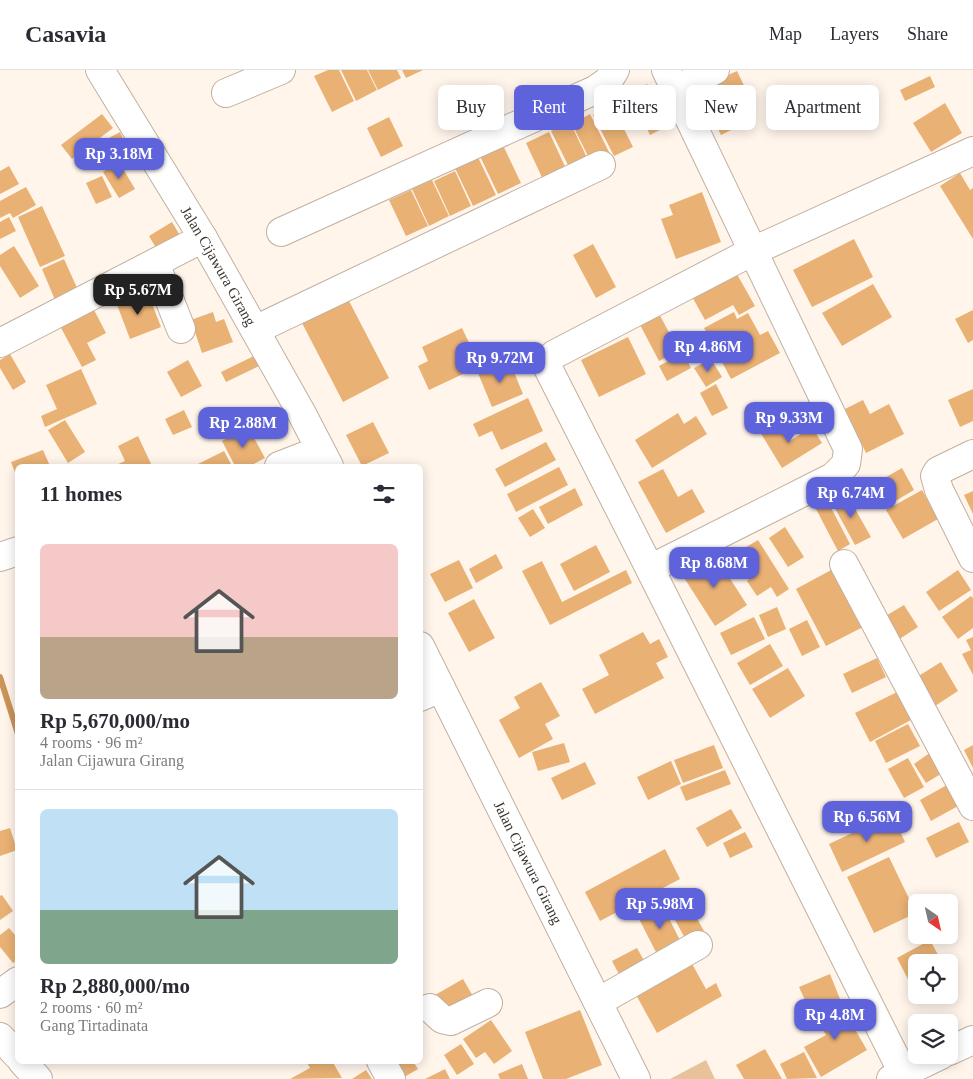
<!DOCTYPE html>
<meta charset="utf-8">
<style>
body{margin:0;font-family:Georgia,serif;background:#f2f2f3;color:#2b2b33;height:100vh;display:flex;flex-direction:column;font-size:19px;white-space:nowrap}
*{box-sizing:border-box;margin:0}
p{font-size:16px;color:#7c7c81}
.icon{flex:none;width:28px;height:28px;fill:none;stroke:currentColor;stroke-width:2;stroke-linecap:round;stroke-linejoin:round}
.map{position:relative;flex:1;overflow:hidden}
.drawer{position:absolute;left:15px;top:394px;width:408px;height:600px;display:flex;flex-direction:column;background:#fff;border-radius:8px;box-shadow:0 2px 12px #0003}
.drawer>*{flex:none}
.hud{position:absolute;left:438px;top:15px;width:460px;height:45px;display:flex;gap:10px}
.needle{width:32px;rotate:146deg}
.buttons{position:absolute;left:908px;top:824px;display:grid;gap:10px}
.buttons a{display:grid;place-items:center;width:50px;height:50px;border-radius:8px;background:#fff;box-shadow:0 2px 12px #0003;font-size:25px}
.price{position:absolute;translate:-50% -42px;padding:0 11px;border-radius:10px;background:#5e63db;color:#fff;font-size:16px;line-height:32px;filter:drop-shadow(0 1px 2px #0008)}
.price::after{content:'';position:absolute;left:50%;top:30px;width:15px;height:11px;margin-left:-8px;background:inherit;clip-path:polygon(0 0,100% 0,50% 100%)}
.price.current{background:#222;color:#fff}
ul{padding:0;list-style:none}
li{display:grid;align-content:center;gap:10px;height:265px;padding:0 25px}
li+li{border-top:1px solid #e1e1e2}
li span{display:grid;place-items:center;height:155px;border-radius:8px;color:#555}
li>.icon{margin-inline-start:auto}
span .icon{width:90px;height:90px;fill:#fffc;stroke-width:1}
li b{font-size:21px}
h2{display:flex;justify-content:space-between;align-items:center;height:60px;padding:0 25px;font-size:21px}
.tag{padding:0 18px;border-radius:8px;background:#fff;box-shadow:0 2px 12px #0003;font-size:18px;line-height:45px}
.tag.current{background:#5e63db;color:#fff}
header{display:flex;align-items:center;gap:30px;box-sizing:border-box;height:70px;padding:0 25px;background:#fff;border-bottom:1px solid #e1e1e2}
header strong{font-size:24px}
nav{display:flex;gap:28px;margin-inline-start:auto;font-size:18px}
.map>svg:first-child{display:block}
.green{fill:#e8c29b}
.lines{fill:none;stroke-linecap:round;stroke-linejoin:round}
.stream{stroke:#cb9458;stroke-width:6}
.building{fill:#e9b174}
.minor-casing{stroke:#c0b0a0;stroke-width:30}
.minor{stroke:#fff;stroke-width:28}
.labels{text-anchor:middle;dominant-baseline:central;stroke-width:4.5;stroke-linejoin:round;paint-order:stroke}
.street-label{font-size:15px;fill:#3a332d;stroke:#fff5eb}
</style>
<header>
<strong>Casavia</strong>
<nav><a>Map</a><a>Layers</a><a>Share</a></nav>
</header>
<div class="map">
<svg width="973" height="1009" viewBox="0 0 973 1009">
<rect width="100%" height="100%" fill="#fff5eb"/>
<path class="green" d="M706,990l9,19h-45z"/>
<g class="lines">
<path class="stream" d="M0,607l18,57"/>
</g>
<path class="building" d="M328,0h11l15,31 -22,11 -18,-36z
M341,0h26l10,20 -21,11z
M368,0h29l4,8 -23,12z
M402,0h21l-17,8z
M737,1l12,25 -40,19 -12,-26z
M930,6l5,11 -30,14 -5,-11z
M647,14l21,42 -18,9 -21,-42z
M743,32l8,18 -30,15 -9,-18z
M945,33l17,30 -31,19 -18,-29z
M612,35l21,42 -19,9 -21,-41z
M102,44l11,14 -41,31 -11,-14z
M590,44l21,42 -18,10 -21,-42z
M389,47l14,29 -22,11 -14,-29z
M570,52l20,42 -18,9 -21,-42z
M120,62l6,13 -39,21 -6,-13z
M549,62l20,43 -23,11 -20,-43z
M501,71l20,42 -23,11 -20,-42z
M476,83l20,42 -23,11 -20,-42z
M119,92l16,27 -16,9 -16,-26z
M9,96l10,18 -19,10v-23z
M455,101l16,35 -21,10 -16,-35z
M960,103l10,17 3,-2v51l-33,-53z
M102,106l10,21 -16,7 -10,-21z
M432,110l17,36 -20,10 -17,-37z
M26,117l10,18 -23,13 -3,-5 -10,5v-17z
M411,120l17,36 -22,10 -17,-36z
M702,122l19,50 -45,17 -15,-40 12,-4 -4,-10z
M42,136l23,50 -25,11 -22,-50z
M9,147l7,14 -16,8v-17z
M172,152l13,22 -23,14 -13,-22z
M854,169l19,38 -61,30 -19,-37z
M593,174l23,43 -20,11 -23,-43z
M14,176l25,40 -19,12 -20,-32v-11z
M64,189l14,31 -23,10 -13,-31z
M734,199l21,37 -16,9 -6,-10 -28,15 -15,-27z
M873,214l19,33 -50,29 -20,-33z
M140,223l4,11 7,-3 10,26 -31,12 -14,-37z
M348,229l41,79 -46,24 -41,-79z
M93,238l13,25 -19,10 9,17 -14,7 -22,-41z
M657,240l22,41 -20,10 -21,-40z
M973,240v30l-5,3 -13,-24z
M213,242l3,10 8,-3 9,23 -31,11 -11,-33z
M734,242l3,7 11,-6 12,22 8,-4 12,22 -49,26 -27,-51z
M462,258l18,38 -51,24 -11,-24 10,-5 -6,-14z
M628,267l18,37 -47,23 -18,-37z
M683,283l8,15 -24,13 -8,-15z
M10,284l16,28 -13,8 -13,-22v-8z
M254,286l5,10 -33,16 -5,-10z
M711,289l11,18 -16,10 -12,-19z
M188,290l14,26 -21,11 -14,-25z
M509,290l14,34 -31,13 -14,-34z
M81,299l16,35 -52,23 -4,-11 16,-7 -11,-24z
M716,314l12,24 -16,8 -12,-23z
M973,319v32l-13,6 -12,-27z
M528,328l15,33 -42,19 -9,-19 -13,6 -6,-13z
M863,330l7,14 19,-10 15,30 -38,19 -21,-44z
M184,340l8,17 -19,8 -8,-16z
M678,343l6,11 12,-8 11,18 -55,34 -17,-28z
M65,350l20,32 -17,11 -20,-33z
M778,351l12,20 22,-14 10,16 -40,25 -22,-36z
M373,352l16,31 -27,13 -16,-31z
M248,357l17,31 -15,8h-15l-13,-25z
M138,366l14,30h-38l11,-5 -7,-15z
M546,372l10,18 -51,27 -10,-18z
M43,380l7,16h-32l-1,12 -6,-16z
M224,381l8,15h-38z
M559,397l9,18 -52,27 -9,-18z
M902,398l12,22 -27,16 -13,-22z
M663,399l15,28 14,-8 13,23 -39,21 -28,-51z
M575,418l8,17 -35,19 -9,-17z
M922,420l16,29 -35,20 -17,-29z
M973,421v23l-9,-19z
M846,423l25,44 -16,8 -24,-44z
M828,432l22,42 -12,7 -22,-42z
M533,439l12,19 -15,9 -12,-19z
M785,457l19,30 -16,10 -19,-29z
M758,470l31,49 -12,8 -6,-10 -14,9 -10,-15 6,-5 -15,-24z
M596,475l14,27 -36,19 -14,-27z
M713,482l34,53 -32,21 -34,-53z
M496,484l7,14 -27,15 -7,-14z
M459,490l14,28 -28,14 -15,-28z
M542,491l20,41 64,-32 6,13 -82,42 -28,-54z
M833,499l30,58 -37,19 -30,-57z
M958,500l13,20 -32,21 -13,-19z
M971,526l2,2v30l-15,11 -16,-22z
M474,529l21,39 -26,14 -21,-39z
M904,535l14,22 -20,13 -14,-23z
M777,537l9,22 -18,8 -9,-22z
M754,547l11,22 -34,16 -11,-22z
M807,550l13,27 -18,9 -13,-27z
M643,562l7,12 9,-5 9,18 -12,6 8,15 -69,36 -13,-25 27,-14 -10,-20z
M973,567v38l-11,-21 9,-4 -5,-10z
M770,574l13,22 -33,19 -13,-22z
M877,588l9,19 -34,16 -9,-19z
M941,592l17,29 -23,15 -18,-29z
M788,598l17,28 -35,22 -18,-29z
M541,612l19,34 -15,8 8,15 -34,19 -20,-38 21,-12 -6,-11z
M897,622l14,28 -41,22 -15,-29z
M908,654l12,22 -34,17 -11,-22z
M564,673l6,19 -32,9 -6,-19z
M714,675l9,23 -40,15 -9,-23z
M973,675v23l-9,-18z
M931,682l13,20 -18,11 -12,-19z
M908,688l16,29 -20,11 -16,-29z
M671,691l10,23 -33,16 -11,-23z
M585,692l11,22 -34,16 -11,-22z
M725,700l6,14 -45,17 -6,-14z
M947,715l11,21 -27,15 -11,-21z
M731,739l11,19 -35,19 -11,-19z
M892,744l13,28 -63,30 -13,-28z
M959,752l10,20 -33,16 -10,-20z
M10,758l7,22 -17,6v-25z
M745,762l8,15 -23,11 -7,-15z
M665,779l15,30 -80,42 -15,-29z
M889,787l27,56 -42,20 -27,-56z
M680,818l24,43 -18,9 -23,-42z
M2,825l11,16 -13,9v-24z
M662,835l20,39 -24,12 -20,-39z
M9,858l6,7 3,-1v26l-5,3 -13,-16v-12z
M930,870l12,22h-26v23l-4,2 -15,-29z
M637,878l10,18 -25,14 -10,-19z
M691,892l15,27 10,-6 6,13 -65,37 -22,-40z
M830,904l10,25 -30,12 -11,-24z
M463,909l14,24 -28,12 -14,-20z
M839,932l28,48 -46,27 -17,-30 22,-12 -12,-19z
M580,940l22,55 -36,14h-23l-18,-47z
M491,950l21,31 -18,13 -9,-12 -9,6 -13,-19z
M461,974l13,20 -17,11 -13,-20z
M765,979l17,30h-38l-8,-14z
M804,982l13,26 -30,1 -7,-15z
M306,991h26l10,17 -52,1 20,-11z
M390,991h23l5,8 -17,10z
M522,994l6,15h-28l-2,-5z
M445,999l5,10h-25z
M366,1000l6,9h-20z"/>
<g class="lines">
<g class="minor-casing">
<g id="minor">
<path id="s1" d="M100,0l103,168 98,174 28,54"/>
<path d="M666,0l182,379 -2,15 -13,13 -183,92 253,504"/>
<path d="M675,20l40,-20"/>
<path d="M226,23l55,-23"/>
<path d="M281,162l314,-142 13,-9 7,-11"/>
<path d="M155,193l26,66"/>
<path d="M255,260l346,-165"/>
<path d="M0,273l203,-105"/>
<path d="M973,384l-35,17 -3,5 4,14 34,68"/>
<path d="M279,396l41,-16"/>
<path d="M0,487l18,-6"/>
<path d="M844,494l129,242"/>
<path d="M650,499l-98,-193 -5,-10 3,-8 5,-4 198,-103 220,-100"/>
<path id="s2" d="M420,576l216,433"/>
<path d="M420,627l21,-9"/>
<path d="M0,924l18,-13"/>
<path d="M598,932l100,-57"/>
<path d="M430,938l12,11 9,2 37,-18"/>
<path d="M0,967l18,19"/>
<path d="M949,981l24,-11"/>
<path d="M22,991l16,18"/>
<path d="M381,991l10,18"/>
<path d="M891,1009l50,-24"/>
</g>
</g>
<use href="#minor" class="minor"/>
</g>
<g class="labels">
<g class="street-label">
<text stroke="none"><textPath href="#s1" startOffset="229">Jalan Cijawura Girang</textPath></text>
<text stroke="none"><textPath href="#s2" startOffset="242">Jalan Cijawura Girang</textPath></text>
</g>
</g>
</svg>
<div class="buttons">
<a><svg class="needle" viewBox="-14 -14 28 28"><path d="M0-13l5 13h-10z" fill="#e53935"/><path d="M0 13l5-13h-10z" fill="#7c7c81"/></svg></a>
<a><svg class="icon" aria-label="locate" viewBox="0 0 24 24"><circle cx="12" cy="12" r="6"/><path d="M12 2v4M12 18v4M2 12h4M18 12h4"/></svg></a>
<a><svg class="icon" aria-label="layers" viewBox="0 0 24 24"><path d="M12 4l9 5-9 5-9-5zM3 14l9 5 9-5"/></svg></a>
</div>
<b class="price" style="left:119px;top:110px">Rp 3.18M</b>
<b class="price current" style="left:138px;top:246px">Rp 5.67M</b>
<b class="price" style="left:708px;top:303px">Rp 4.86M</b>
<b class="price" style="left:500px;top:314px">Rp 9.72M</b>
<b class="price" style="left:789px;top:374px">Rp 9.33M</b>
<b class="price" style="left:243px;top:379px">Rp 2.88M</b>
<b class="price" style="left:851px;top:449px">Rp 6.74M</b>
<b class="price" style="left:714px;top:519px">Rp 8.68M</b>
<b class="price" style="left:867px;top:773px">Rp 6.56M</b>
<b class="price" style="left:660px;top:860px">Rp 5.98M</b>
<b class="price" style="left:835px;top:971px">Rp 4.8M</b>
<div class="hud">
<a class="tag">Buy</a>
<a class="tag current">Rent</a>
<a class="tag">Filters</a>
<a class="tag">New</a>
<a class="tag">Apartment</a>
</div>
<section class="drawer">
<h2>11 homes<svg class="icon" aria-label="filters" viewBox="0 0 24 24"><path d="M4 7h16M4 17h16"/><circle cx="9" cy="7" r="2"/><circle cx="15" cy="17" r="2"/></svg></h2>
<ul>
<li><span style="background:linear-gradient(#f6c9c9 60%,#b9a48a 0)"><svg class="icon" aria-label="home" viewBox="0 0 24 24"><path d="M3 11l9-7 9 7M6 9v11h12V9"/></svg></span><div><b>Rp 5,670,000/mo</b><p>4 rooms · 96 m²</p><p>Jalan Cijawura Girang</p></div></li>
<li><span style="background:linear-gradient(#bfe0f5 65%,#7fa58c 0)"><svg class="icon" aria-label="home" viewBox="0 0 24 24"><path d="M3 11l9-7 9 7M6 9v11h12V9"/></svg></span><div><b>Rp 2,880,000/mo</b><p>2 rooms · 60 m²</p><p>Gang Tirtadinata</p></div></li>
</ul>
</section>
</div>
